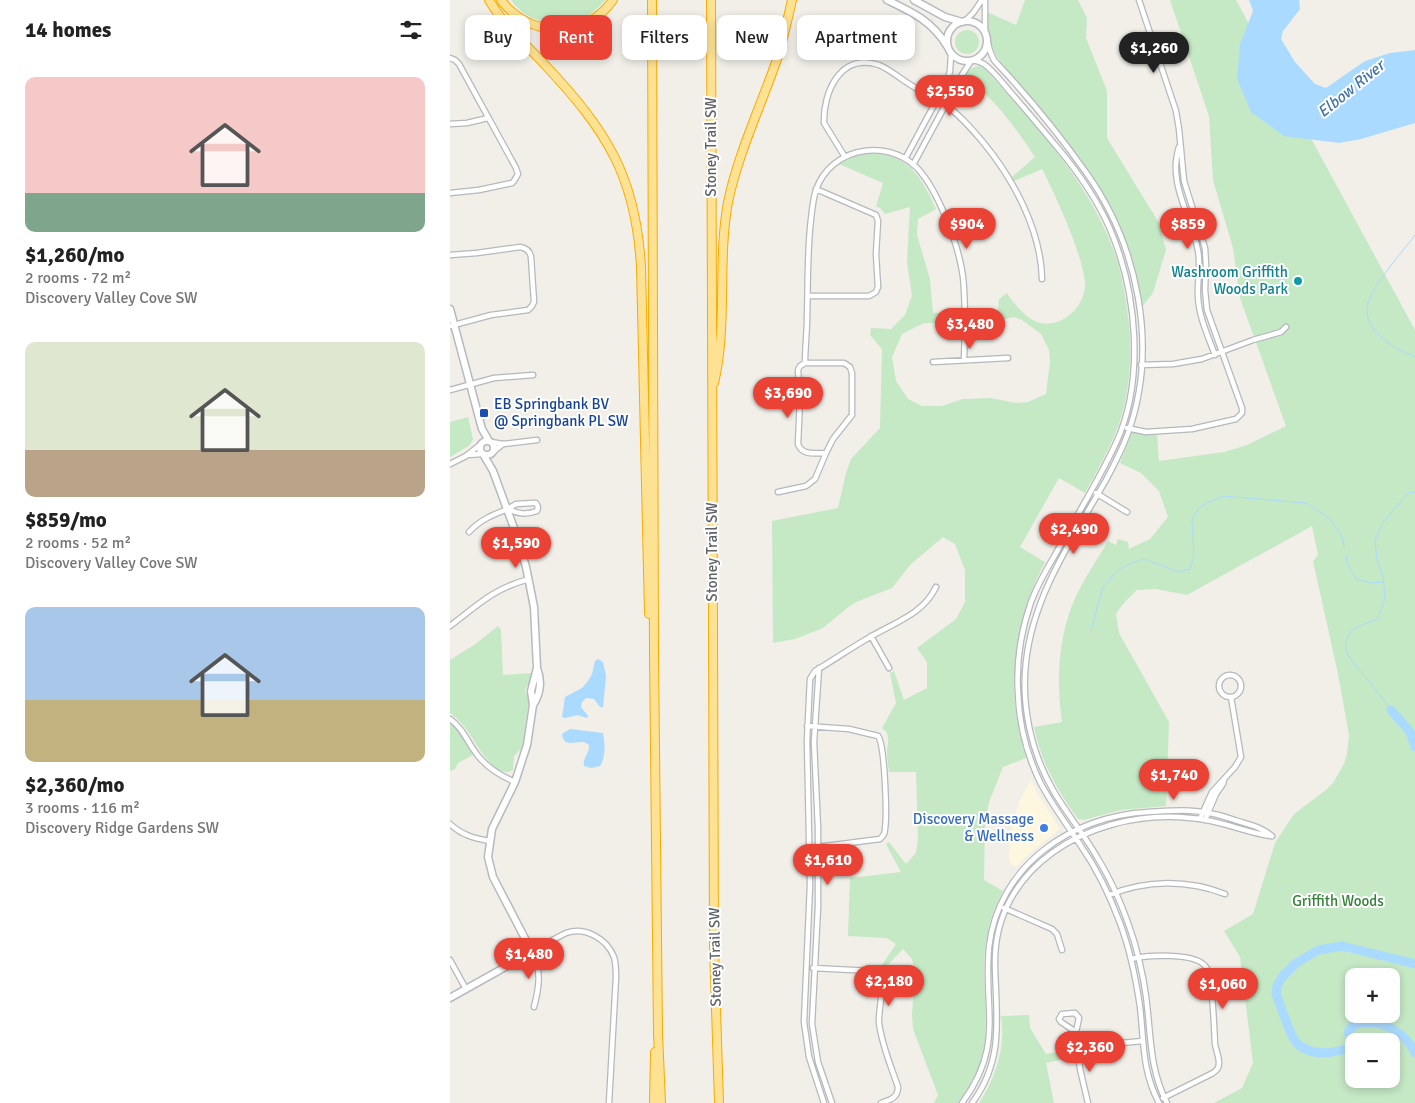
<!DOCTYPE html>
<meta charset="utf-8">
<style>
body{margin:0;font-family:Signika,sans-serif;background:#f6f6f6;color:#222;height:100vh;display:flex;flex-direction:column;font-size:19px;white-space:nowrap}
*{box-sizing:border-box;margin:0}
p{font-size:16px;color:#767676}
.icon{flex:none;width:28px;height:28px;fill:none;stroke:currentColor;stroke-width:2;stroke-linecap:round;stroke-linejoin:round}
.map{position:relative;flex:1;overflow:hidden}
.drawer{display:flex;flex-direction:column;background:#fff;width:450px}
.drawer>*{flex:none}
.hud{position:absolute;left:15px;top:15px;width:475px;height:45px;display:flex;gap:10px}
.buttons{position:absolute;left:895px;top:968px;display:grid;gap:10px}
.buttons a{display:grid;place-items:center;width:55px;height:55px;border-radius:10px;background:#fff;box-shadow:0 2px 8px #0003;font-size:25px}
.price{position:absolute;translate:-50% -42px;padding:0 11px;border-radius:18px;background:#ea4335;color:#fff;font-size:16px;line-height:32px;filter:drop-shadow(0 1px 2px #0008)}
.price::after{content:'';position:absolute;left:50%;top:30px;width:15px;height:11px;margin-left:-8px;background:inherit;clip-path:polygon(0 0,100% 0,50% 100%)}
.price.selected{background:#222;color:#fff}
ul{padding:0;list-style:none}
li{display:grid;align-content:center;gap:10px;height:265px;padding:0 25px}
li span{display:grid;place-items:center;height:155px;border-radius:10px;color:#555}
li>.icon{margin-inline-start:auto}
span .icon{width:90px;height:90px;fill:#fffc;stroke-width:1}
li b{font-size:21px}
h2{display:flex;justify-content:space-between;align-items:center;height:60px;padding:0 25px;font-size:21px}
.chip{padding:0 18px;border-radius:10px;background:#fff;box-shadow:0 2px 8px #0003;font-size:18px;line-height:45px}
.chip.selected{background:#ea4335;color:#fff}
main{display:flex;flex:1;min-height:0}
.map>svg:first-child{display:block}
.commercial{fill:#fef7e0}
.green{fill:#c5e8c5;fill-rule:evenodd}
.water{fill:#aadaff}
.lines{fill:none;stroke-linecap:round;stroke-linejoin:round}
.stream{stroke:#aadaff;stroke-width:1}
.river{stroke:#aadaff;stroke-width:9}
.street-casing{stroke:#b5b8bc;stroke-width:7}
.secondary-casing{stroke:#b6babf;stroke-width:9}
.highway-casing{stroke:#f9ab00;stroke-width:10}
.street{stroke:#fff;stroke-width:4.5}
.secondary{stroke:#fff;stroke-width:6}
.highway{stroke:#fde293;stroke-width:8}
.culture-dot{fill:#0f9aa8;stroke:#fff;stroke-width:2}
.transit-dot{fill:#1a4fb4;stroke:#fff;stroke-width:2}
.shop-dot{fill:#3f7fe0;stroke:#fff;stroke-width:2}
.labels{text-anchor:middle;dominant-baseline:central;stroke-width:4;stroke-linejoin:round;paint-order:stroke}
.street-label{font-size:15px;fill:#5f6368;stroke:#fff}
.culture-label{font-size:15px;fill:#0d838f;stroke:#fff;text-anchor:end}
.transit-label{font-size:15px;fill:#164399;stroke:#fff;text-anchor:start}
.shop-label{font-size:15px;fill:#366cbe;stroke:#fff;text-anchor:end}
.park-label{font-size:15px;fill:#348238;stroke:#fff}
.water-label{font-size:16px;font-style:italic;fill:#4174aa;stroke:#fff}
</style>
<main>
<section class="drawer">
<h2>14 homes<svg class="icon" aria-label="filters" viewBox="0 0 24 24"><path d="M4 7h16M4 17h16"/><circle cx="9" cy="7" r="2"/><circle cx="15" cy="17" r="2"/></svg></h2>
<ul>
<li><span style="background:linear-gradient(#f6c9c9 75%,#7fa58c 0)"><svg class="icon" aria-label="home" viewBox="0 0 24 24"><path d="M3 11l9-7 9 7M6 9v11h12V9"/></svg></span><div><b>$1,260/mo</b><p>2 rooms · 72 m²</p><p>Discovery Valley Cove SW</p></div></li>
<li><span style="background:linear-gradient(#dfe7d0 70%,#b9a48a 0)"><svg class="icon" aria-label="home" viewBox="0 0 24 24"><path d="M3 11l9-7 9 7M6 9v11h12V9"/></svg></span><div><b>$859/mo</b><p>2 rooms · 52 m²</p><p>Discovery Valley Cove SW</p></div></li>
<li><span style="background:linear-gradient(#a9c7e8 60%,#c2b280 0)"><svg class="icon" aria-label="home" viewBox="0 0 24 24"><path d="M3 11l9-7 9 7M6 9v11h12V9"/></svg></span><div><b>$2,360/mo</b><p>3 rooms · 116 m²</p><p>Discovery Ridge Gardens SW</p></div></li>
</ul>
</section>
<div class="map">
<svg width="965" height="1103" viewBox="0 0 965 1103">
<rect width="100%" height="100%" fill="#f1efe8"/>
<path class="commercial" d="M581,780l6,13 23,36 -28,22 -16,16 -6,-4 -1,-6 2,-25 8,-31z"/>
<path class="green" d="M61,0h94c-23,31 -72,31 -94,0z
M575,0h53l9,18 -1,20 21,53v47l52,85 7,27 -13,43 -11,14c-10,-79 -44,-128 -93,-188 -17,-20 -33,-39 -49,-58 -10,-14 -13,-32 -13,-49l29,13z
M720,0h66l179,330v773h-201l28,-15 11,-25 -13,-106 -16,-26 29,-17 22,-71 19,-29 32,-24 7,-7 11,-19 3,-10 2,-19 -11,-61 -25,-113 5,-6 -6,-29 -125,69 -31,-6 -19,1 -15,15 -6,9 3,19 50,89 -3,84 -45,4 -37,10 -6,-1c-21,-29 -37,-57 -44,-92l28,-5c-6,-43 -4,-88 15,-128 9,-18 21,-36 31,-53l8,4 2,-6 10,3 1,7 21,-10 18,-22 -9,-26 -18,-18 -21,-10 12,-30h25l2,28 65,-9 23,-7 39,-19 -46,-128 -7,-50 -20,-68 -4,-64zM904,976h37v38h-37zM904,1041h37v38h-37z
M505 42a12 12 0 1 1 24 0a12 12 0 1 1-24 0Z
M529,66l6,3c48,54 101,109 127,177 10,25 14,52 17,78 3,33 1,65 -9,97 -9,25 -22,48 -35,72l-26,-15 -39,69 25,15c-33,62 -40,129 -19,196l-23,9 -14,35 -4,22 -1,56 19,11c-14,24 -19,53 -19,81 1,48 10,92 -26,131h-24l4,-8 -25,-66 -1,-14 3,-41 -3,-15 -9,-10 -18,19 -3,-3 14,-21 -9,-6 -39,-2 2,-58 51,-6 -15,-28 3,-2 17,22 10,-11 2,-15 -2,-66h-27c-1,-7 -2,-14 -2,-21 1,-10 4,-16 -5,-23l14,-25 -6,-30 4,-2 10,29 23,-12v-26l-10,-14 39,-29 9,-17v-32l-10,-26 -12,-7 -32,27 -19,24 -36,14 -9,6 -24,20 -28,11 -22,4 -1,-122 66,-13 8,-35 5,-14 29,-31 2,-79 -12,-14 1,-7 20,1 14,-14 7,-19 -5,-34 3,-55 -25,7 -5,-6 -4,-2 7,-23 -44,-19c24,-16 59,-14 78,11 8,10 14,23 19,34l-18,10 -1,16 13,44 3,34 27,-1v11h-36l-22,11 -10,23 4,24 12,18 14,7h20l21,-7 28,-1 25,5 12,-1 18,-8 4,-33 -1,-11 -8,-16 -19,-14 -8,-3 -26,6h-19l1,-10 19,1 9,-4 1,-11 8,-6c6,11 22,28 34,30 23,4 43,-16 44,-38 0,-26 -30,-91 -43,-116l-28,12 -2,-4 23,-20c-17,-26 -38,-55 -62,-74l-19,24 -3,-6c6,-12 12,-33 28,-35z
M18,417l5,22 -3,6 -20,12v-35z
M48,626l3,4 2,45 28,-2v8l-5,6 -1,4 4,8 -6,44 -2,6 -7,7 -1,14c-18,11 -38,-29 -46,-40 -5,-7 -11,-12 -17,-17v-53l27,-17z
M0,723l7,6 16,26 -15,8 -3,6 -5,2z
M579,1015l1,13 16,26 26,-5 1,8 -27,6 8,40h-75c17,-26 27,-56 22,-87z"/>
<path class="water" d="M799,0h50l1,9 -17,22 -2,8 14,23 20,22 11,4 39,-27 25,-8 25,-3v73l-54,16 -22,4 -55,-7 -33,-24 -14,-33 3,-35 13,-33z
M148,659l5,3 3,14 -3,31h-3l-6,-8 -8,-1 -4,4 -1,5 7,9 -1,2 -10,-3 -12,3 -3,-1 3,-20 17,-9 6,-7 4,-7 3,-13z
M120,729l33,4c2,10 3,24 -3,33l-9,2 -7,-2c-2,-8 6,-13 5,-21l-5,-3c-10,-1 -20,6 -22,-8z"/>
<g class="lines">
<path class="stream" d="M965,235c-12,16 -42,50 -47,68 -7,28 26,45 47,54
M896,555l1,7 9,17 15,4 13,-1
M641,630l12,-43 15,-17 14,-7 12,-4 35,13 11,-3 4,-13 -2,-36 7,-12 8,-5 16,-7 83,7 24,16 12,17 2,11
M941,710c-7,-9 -14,-19 -21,-28 -11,-14 -37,-33 -17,-52 6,-5 17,-8 25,-11l7,-21 -2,-22 -6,-16 -2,-19 7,-17 26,-31 7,-1"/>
<path class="river" d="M941,710l19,22 5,15
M965,964l-73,-18 -24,4 -22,13 -14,14 -5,9 -1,8c4,10 14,41 19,47 13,16 39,13 55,6l2,-7 -4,-8c8,-16 37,-9 49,0 8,5 14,13 18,21"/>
<g class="street-casing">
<path id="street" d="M535,0v32
M515,21l8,-8 9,-13
M537,39l3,12 4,9c6,7 13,14 19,21 25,28 50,59 72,90 53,73 74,176 43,262 -6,17 -14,32 -22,47 -33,58 -73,115 -80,182 -5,43 5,90 27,128 13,23 31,44 44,67 16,26 28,55 37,84 7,24 12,48 14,73 3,32 4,60 19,89
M0,58l5,2 4,4 57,104 2,6 -4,7 -2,2 -33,7 -29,3
M523,60c6,2 6,1 11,4 11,8 19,20 28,30 15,17 30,35 45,53 21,25 40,52 53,82 27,63 35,151 6,214 -18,39 -41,75 -61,112 -9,15 -18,31 -24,47 -10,29 -15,61 -13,91 1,30 9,62 22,89 12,23 27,43 41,64 16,23 29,50 39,77 10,27 16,56 20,84 4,35 2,64 19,96
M0,124l17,-1 21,-5
M729,147c-12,36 13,70 19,104 3,15 -1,30 0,46 1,20 10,39 17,58
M395,157l-21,-34c-1,-30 16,-71 55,-58 12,5 23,15 35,22 10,6 20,11 30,17 15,10 27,24 38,37 31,37 59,89 60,138
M455,159l42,-78 3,-10 1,-17
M463,165l47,-87 11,-17
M0,255l27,-2 43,-6c6,1 10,4 11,10l3,45 -2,4 -4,4 -37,5 -41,11
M358,296h61l7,-4 2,-5 -2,-33 2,-33 -2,-6 -60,-26
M483,362l75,-4
M355,363c0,-15 2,-30 2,-45 1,-33 0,-66 4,-99 1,-10 2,-20 5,-29 7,-21 26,-36 48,-39 17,-3 35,2 49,13 24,21 46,82 50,113 3,28 2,55 1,83
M691,365l32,-1 29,-5 51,-19 28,-8 5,-5
M0,390l44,-12 39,-3
M677,428l19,4 46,-3 44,-10 6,-6v-5l-35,-98 -2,-20 1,-25 -1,-17 -21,-67 -5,-52 -3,-18 -37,-111
M41,442l12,2 34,-4
M43,452l10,-8
M17,455l15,-1
M0,464l16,-8 15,-12
M328,492l28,-6 9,-7 11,-26 7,-14 19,-24v-42l-2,-6 -6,-4h-39l-5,3 -2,4 2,29 -2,45c4,12 17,9 28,9
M646,493l31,19
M83,503h3l2,4 -1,4c-11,4 -19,3 -29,-2l8,-5z
M19,532c11,-12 23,-17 39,-23
M0,626c29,-22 43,-37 79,-47
M421,636l18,32
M369,668l-5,74 4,86v79l-6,117 6,38 14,41
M769 686a11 11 0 1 1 22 0a11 11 0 1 1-22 0Z
M0,719c14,10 18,25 29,38 10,12 22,19 36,25
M357,726l42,3 29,7c7,9 9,79 7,93 0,5 -2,7 -5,10l-70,9
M750,819l12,-27 23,-25 6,-10 -10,-60
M755,820l11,-26 7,-10 1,-4
M0,824c12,11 23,14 39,17
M659,895c37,-15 78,-16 116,-1
M554,908l48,21 5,5 5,16
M681,959c16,-4 65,-7 75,8 7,10 8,62 9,77 1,6 4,13 4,19 0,5 -2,7 -6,10l-50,25
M0,960l16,29
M363,968l59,3 8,6c5,13 -2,32 -1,46 3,23 12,43 19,64 0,11 -8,13 -17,16
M84,1007c5,-19 8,-37 -2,-55 11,-6 23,-14 34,-19 19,-7 41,6 48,24 2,7 2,13 2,20l-7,126
M625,1013l4,5 -3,14 -15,-10 -2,-3 3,-5z
M626,1032l4,37 8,34
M627,1047l66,-6
M374,1103l-15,-46 -5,-35 6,-137 -3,-144 3,-62 5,-8c19,-11 37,-24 57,-35 24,-14 51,-22 64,-49
M512,1103c43,-58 21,-93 27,-156 9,-81 82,-131 159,-135 20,-1 41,-3 60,1 10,1 20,5 30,8 13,4 23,6 34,15
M522,1103c33,-44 24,-87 23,-138 -2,-99 95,-152 183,-148 9,1 18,1 27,3 22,3 43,13 66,16"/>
</g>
<g class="secondary-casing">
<path id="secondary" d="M437,0c25,12 45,21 60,46
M464,0l31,17 17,5
M497 41a20 20 0 1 1 40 0a20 20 0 1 1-40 0Z
M0,309l32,120 7,12
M30 448a7 7 0 1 1 14 0a7 7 0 1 1-14 0Z
M83,705c8,-12 9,-24 4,-37
M0,998l82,-46 -39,-75 -5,-20 4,-28 23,-47 12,-37 6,-40 -2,-14 6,-23 -3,-61 -8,-40 -8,-28 -25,-68 -10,-17"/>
</g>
<g class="highway-casing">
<path id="highway" d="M39,0c15,26 38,45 57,66 61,65 90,111 95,201l8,347
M51,0c28,38 84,40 112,0
M202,0l2,653 4,380 3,70
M261,0l3,946 5,157
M264,383c14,-59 3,-121 14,-181 10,-48 32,-94 48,-140 7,-20 11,-41 16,-62
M204,1103l1,-51"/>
</g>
<use href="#street" class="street"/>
<use href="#secondary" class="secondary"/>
<use href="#highway" class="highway"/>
</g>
<circle class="culture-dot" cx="848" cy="281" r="5"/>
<rect class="transit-dot" x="29" y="408" width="10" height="10" rx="2.5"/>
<circle class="shop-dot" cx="594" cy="828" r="5"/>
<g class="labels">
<g class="street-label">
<text transform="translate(261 147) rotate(-90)">Stoney Trail SW</text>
<text transform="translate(262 552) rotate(-90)">Stoney Trail SW</text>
<text transform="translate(265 957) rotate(-91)">Stoney Trail SW</text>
</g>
<g class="culture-label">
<text x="838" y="272">Washroom Griffith<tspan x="838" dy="17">Woods Park</tspan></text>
</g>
<g class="transit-label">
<text x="44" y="404">EB Springbank BV<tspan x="44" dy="17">@ Springbank PL SW</tspan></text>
</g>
<g class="shop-label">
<text x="584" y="819">Discovery Massage<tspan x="584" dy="17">&amp; Wellness</tspan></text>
</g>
<g class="park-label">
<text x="888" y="901">Griffith Woods</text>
</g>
<g class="water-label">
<text transform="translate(901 89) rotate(-39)">Elbow River</text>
</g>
</g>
</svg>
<div class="buttons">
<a>+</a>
<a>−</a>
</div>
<b class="price selected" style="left:704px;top:74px">$1,260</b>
<b class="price" style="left:500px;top:117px">$2,550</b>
<b class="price" style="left:517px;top:250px">$904</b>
<b class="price" style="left:738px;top:250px">$859</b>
<b class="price" style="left:520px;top:350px">$3,480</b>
<b class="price" style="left:338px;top:419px">$3,690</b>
<b class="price" style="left:624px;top:555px">$2,490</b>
<b class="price" style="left:66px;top:569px">$1,590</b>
<b class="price" style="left:724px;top:801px">$1,740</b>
<b class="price" style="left:378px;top:886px">$1,610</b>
<b class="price" style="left:79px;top:980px">$1,480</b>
<b class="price" style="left:439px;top:1007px">$2,180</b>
<b class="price" style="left:773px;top:1010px">$1,060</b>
<b class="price" style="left:640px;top:1073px">$2,360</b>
<div class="hud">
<a class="chip">Buy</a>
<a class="chip selected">Rent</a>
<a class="chip">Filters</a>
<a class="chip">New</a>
<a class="chip">Apartment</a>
</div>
</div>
</main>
